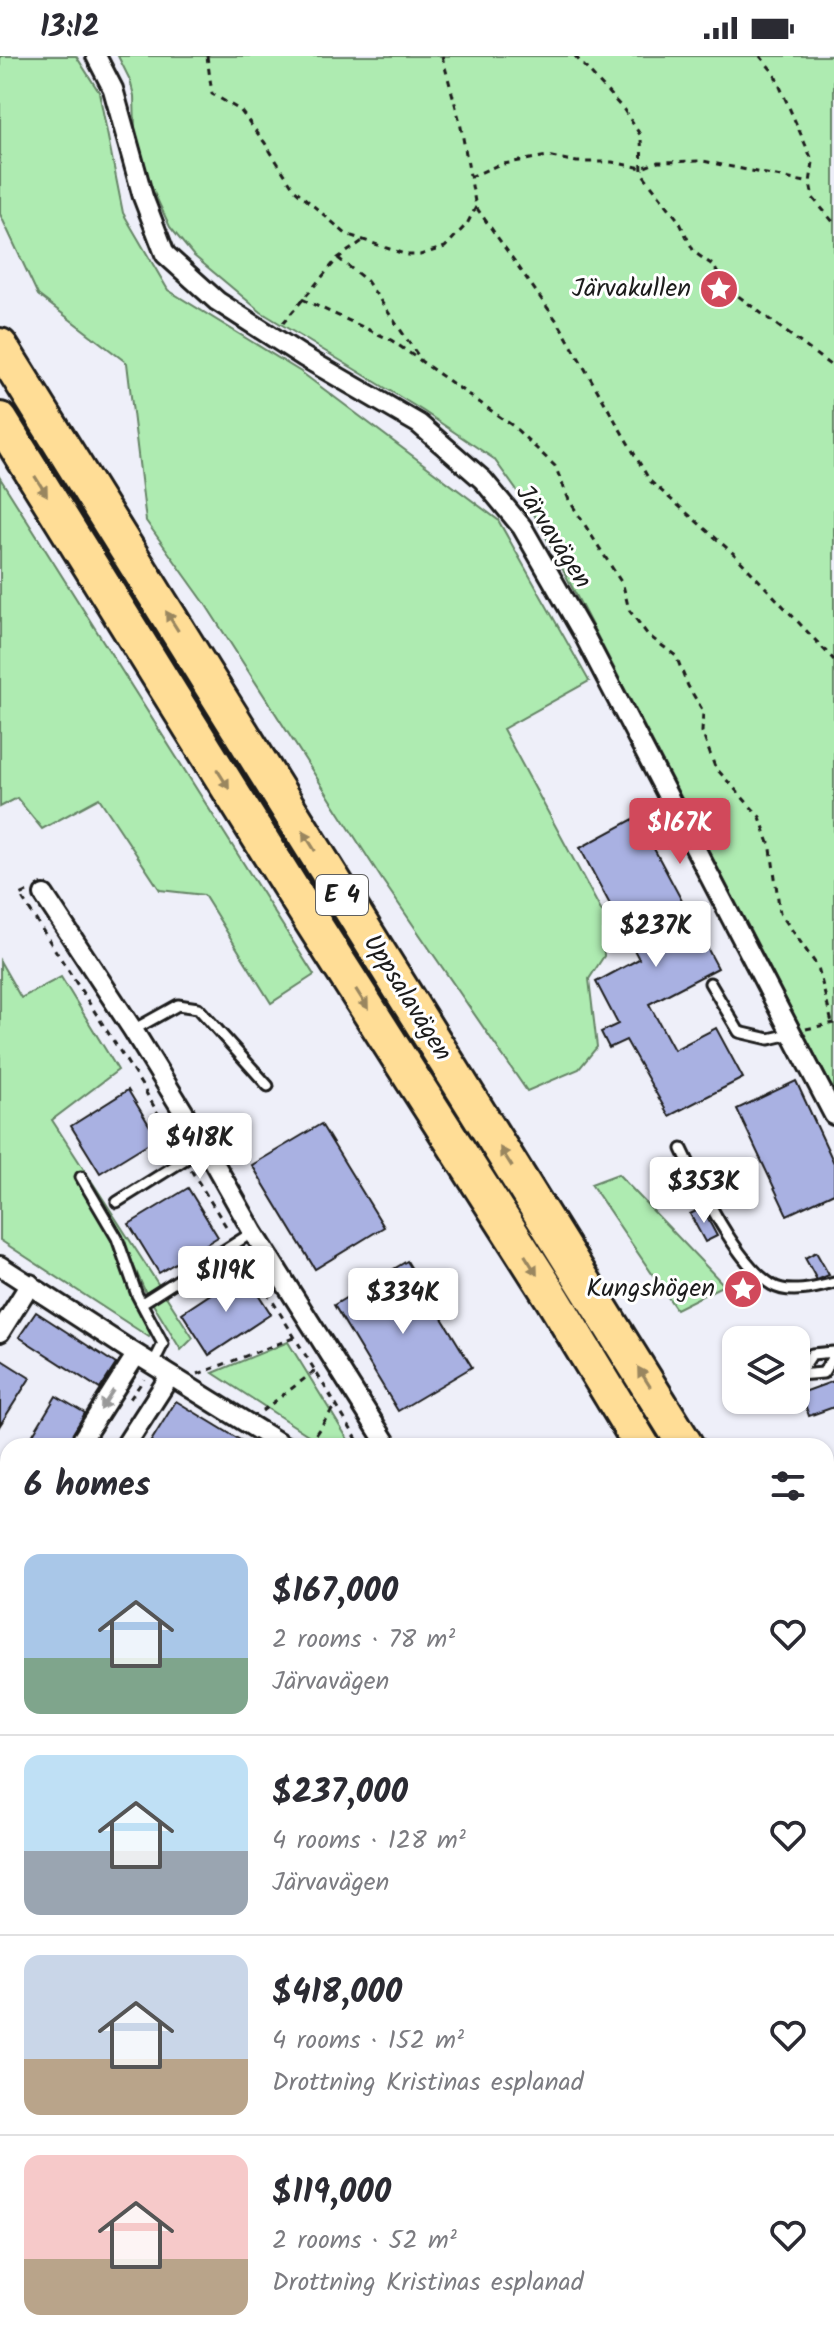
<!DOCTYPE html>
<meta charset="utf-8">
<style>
body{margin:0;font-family:Kalam,sans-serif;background:#f2f2f3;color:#2b2b33;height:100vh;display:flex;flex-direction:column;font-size:30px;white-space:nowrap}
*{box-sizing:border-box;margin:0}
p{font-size:26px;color:#7c7c81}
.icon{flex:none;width:44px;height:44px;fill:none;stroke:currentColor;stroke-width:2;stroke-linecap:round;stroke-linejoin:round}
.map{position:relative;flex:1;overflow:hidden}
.side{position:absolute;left:0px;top:1382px;width:834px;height:914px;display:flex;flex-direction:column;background:#fff;border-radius:24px 24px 0 0;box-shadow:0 2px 6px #0004}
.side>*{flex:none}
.buttons{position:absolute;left:722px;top:1270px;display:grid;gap:16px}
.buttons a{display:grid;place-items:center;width:88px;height:88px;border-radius:16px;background:#fff;box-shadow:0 2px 6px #0004;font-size:40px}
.price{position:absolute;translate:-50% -68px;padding:0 18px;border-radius:8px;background:#fff;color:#222;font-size:26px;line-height:52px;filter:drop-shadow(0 2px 4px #0008)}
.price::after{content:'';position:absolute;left:50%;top:48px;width:24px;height:18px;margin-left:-12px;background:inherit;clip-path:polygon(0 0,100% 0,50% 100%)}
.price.active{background:#d1495b;color:#fff}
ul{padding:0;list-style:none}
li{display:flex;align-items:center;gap:24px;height:200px;padding:0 24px}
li+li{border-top:2px solid #e1e1e2}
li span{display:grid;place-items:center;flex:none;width:224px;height:160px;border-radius:16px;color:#555}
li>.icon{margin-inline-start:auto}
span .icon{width:96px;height:96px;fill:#fffc;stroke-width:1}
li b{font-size:34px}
h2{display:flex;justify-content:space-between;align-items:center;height:96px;padding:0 24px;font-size:34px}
.status{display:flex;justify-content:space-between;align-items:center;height:56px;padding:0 40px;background:#fff;direction:ltr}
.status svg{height:22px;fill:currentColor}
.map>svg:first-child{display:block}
.built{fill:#d9dcf2}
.green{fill:#aeebb1;stroke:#658466;stroke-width:2}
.building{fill:#a9b1e2;stroke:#1c1c1c;stroke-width:2}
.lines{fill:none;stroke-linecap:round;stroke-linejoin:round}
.lane-casing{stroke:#1c1c1c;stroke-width:15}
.street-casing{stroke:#1c1c1c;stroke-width:24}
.highway-casing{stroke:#1c1c1c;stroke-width:40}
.path{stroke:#1c1c1c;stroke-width:3;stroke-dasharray:6 6;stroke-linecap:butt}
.lane{stroke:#fff;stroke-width:9}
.street{stroke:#fff;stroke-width:18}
.highway{stroke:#ffdd96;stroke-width:34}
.oneway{fill:#99865f}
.oneway2{fill:#999}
.labels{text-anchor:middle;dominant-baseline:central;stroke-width:6;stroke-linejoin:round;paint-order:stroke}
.shield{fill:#fff;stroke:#606060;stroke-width:2}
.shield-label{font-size:24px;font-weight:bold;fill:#1c1c1c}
.poi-label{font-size:26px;fill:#1c1c1c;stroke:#fff;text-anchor:end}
.street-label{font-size:26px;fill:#1c1c1c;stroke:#fff}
</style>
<div class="status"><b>13:12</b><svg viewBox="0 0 49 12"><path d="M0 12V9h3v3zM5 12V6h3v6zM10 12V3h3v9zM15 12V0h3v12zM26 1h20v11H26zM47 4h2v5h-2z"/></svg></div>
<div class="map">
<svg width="834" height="2295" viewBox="0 0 834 2295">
<rect width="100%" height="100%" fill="#eeeff9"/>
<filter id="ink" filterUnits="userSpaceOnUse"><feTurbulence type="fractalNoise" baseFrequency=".0125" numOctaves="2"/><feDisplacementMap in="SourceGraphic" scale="16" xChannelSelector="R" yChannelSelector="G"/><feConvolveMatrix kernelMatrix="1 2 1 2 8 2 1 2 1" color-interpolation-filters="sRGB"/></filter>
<g filter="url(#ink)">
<path class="built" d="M0,1791l8,1v236l-8,1z"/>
<path class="green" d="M0,0h76l23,36 24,121 45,77 133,82 197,148 91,161 -86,48 100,185 1,42 -15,23 8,68 -18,22 -52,22 -144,-210 -179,-279 -58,-81 -19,-158 -89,-68 -38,-81z
M118,0h716v1035l-299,-575 -41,-57 -71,-48 -162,-99 -68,-57 -23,-28 -20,-43 -15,-55 -1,-33 -4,-16z
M0,422l314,497 -43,28 -67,-108 -44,-5 -61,-92 -57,31 -25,-31 -17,9z
M0,905l21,37 40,-21 57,93 -66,50 141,218 -12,12 -36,-59 -19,-42 -8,2 35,81 -4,5 -149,-97z
M618,1118l106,111 -48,24 -85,-125z
M288,1286l64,104h-27l-112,-73z
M8,2028v241l-8,-1v-239z
M152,2288h231l8,7h-238z"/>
<path class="building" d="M637,761l81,151 -69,36 25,46 42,-22 27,50 -74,38 -43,-76 -17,8 -8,-16 17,-8 -22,-42 43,-23 -59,-111z
M796,1025l38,82v30l-47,22 -50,-106z
M128,1034l29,48 -57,35 -29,-47z
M321,1068l63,103 -69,42 -63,-104z
M188,1132l30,49 -59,36 -30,-49z
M702,1152l15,28 -12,6 -15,-28z
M816,1196l13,23 -12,5 -12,-22z
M407,1205l65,106 -74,44 -64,-106z
M244,1216l27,42 -62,41 -27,-42z
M36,1256l80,52 -16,25 -81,-52z
M0,1303l30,19 -30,47z
M834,1325v26l-25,9 -8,-23z
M56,1340l29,17 -19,33h-40z
M176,1345l74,45h-102z"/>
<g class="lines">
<g class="lane-casing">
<path id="lane" d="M710,927l29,49 30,7 22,-5
M133,974l45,-25 20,3 70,78
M682,1093c18,38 54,114 90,136 17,10 44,3 62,-2
M81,1121l36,61 20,57 26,49 -10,20
M117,1146l88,-55
M142,1247l111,-71
M834,1296l-22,2 -14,21 25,-2 11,-18
M0,1663l2,7 6,1
M826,1880l8,14
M826,2164l8,3
M772,2288l10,7"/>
</g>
<g class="street-casing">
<path id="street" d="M96,0l17,33 30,108 22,57 52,47 87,56 115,67 64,56 39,47 62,108 250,480
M44,839l89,135 72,117 48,85 135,214
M0,1210l128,83 156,97
M0,1276l30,-48
M78,1390l58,-91
M125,1390l45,-70
M0,1482l8,5
M0,1512l8,-13
M0,1590l8,-17
M0,1646l8,1
M826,1802l8,-4
M826,2199l8,15
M457,2288l4,7
M743,2295l14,-7"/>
</g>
<g class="highway-casing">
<path id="highway" d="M0,290l686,1100
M0,364l299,481 252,395 91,150
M826,1584l8,11
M826,1624l8,13
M826,1705l8,17
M834,2249v13"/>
</g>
<path class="path" d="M207,0l5,38 28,16 25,33 29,46 52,45 61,21h13l25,-8 22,-23 9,-17
M442,0l18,66 16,85 83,117 91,157 84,73 100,106
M575,0l49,54 17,26 1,37 37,48 15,31 20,14 7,14 8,9 105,79
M760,0l14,17 39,89 -3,21 3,15 21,25
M470,121l28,-12 49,-9 30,6h35l30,6 16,-6 45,-1 107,22
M338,202l29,23 54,79
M719,233h10
M302,243l89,41 122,86 42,40 14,34 54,85 6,25 19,25 28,21 12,30 15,25 -1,21 13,35 45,50 11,32 9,64 38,54 14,56
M283,267l55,-65 26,-18
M27,836l-7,3 121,189 38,66
M806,973l28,-6
M191,1114l38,61
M242,1195l119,195
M198,1318l98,-37
M130,1343l14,-20
M262,1355l54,-41
M299,1383l11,7
M309,1388l27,-40
M0,1547l8,-13
M0,1620l8,1
M0,1928l8,8
M0,2095l8,2
M0,2104l8,12
M0,2130l8,-8
M0,2235h8
M183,2288l10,7
M310,2288l9,7
M393,2288l8,7
M435,2288l4,7
M816,2288l3,7
M793,2294l10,-6"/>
<use href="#lane" class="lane"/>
<use href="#street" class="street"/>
<use href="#highway" class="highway"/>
</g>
<defs><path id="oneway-solid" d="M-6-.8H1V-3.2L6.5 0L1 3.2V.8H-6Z" transform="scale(2)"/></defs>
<g class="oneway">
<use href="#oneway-solid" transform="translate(41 430) rotate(58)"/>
<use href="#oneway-solid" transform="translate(172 565) rotate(-122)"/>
<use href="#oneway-solid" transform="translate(223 723) rotate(58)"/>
<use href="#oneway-solid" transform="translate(309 785) rotate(-122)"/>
<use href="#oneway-solid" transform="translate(362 943) rotate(58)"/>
<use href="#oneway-solid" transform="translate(506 1101) rotate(-122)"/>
<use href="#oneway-solid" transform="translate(531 1209) rotate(58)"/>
<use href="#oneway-solid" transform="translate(644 1321) rotate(-122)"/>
</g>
<use class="oneway2" href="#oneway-solid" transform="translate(107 1344) rotate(123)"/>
</g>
<defs>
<g id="sight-disc" transform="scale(2)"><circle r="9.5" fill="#d1495b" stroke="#fff"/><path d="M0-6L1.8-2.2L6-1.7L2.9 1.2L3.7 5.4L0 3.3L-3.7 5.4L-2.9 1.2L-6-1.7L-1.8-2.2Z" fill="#fff"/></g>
</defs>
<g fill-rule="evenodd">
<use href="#sight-disc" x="719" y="233"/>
<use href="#sight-disc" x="743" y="1233"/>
</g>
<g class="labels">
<rect class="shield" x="316" y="819" width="52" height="40" rx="6"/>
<g class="shield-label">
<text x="342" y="839">E 4</text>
</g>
<g class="poi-label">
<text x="691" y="233">Järvakullen</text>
<text x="715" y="1233">Kungshögen</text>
</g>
<g class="street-label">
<text transform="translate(553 481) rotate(57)">Järvavägen</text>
<text transform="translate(407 942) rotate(58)">Uppsalavägen</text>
</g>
</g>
</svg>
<div class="buttons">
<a><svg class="icon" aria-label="layers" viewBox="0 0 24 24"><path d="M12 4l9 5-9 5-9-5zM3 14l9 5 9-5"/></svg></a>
</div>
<b class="price active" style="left:680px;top:810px">$167K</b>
<b class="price" style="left:656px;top:913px">$237K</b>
<b class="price" style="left:200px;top:1125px">$418K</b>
<b class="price" style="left:704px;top:1169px">$353K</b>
<b class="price" style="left:226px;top:1258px">$119K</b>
<b class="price" style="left:403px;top:1280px">$334K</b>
<section class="side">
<h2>6 homes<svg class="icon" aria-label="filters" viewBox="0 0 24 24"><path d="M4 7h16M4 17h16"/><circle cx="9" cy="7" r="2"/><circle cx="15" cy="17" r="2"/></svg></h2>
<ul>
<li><span style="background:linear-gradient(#a9c7e8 65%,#7fa58c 0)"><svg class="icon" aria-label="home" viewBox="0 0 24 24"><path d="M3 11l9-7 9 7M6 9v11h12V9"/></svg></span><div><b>$167,000</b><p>2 rooms · 78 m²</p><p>Järvavägen</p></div><svg class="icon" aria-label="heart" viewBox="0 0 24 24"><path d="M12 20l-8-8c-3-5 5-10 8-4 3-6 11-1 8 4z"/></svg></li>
<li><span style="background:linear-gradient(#bfe0f5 60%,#9aa5b1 0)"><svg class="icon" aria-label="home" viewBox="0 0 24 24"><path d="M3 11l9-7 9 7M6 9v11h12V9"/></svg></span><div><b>$237,000</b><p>4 rooms · 128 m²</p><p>Järvavägen</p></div><svg class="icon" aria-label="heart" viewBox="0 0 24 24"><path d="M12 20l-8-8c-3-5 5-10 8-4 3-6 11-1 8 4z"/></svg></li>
<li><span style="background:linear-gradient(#c9d6e8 65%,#b9a48a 0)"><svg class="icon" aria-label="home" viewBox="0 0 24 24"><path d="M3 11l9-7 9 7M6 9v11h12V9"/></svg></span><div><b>$418,000</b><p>4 rooms · 152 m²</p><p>Drottning Kristinas esplanad</p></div><svg class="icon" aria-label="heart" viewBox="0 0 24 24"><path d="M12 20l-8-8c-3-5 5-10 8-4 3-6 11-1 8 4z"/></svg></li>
<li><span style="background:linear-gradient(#f6c9c9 65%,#b9a48a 0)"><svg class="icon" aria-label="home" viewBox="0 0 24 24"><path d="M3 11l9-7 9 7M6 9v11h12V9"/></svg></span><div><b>$119,000</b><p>2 rooms · 52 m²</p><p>Drottning Kristinas esplanad</p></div><svg class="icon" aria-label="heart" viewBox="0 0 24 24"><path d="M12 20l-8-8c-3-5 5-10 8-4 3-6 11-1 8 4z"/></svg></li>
</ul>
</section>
</div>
